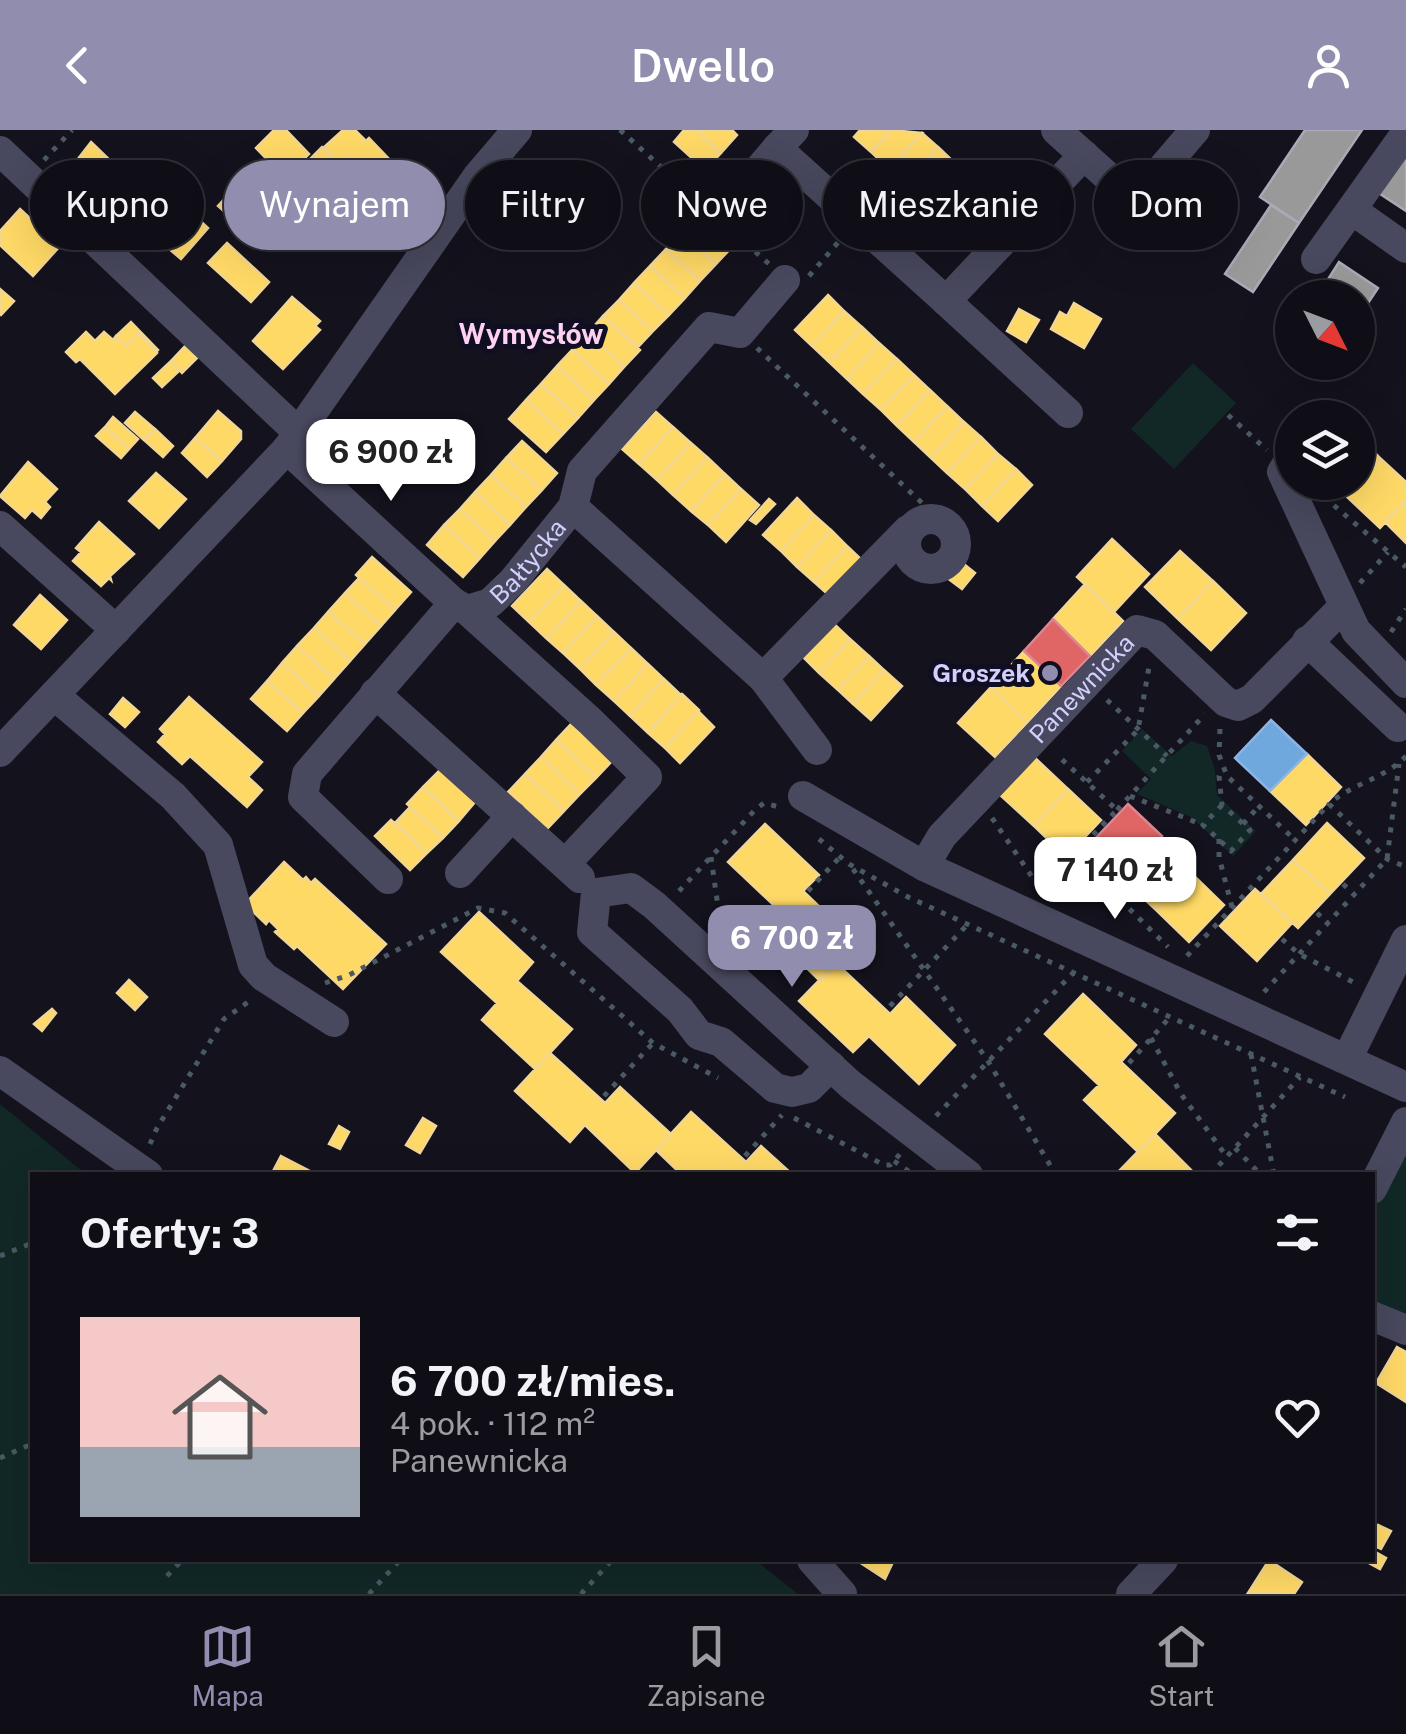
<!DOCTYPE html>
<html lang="pl">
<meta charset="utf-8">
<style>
body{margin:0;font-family:"Public Sans",sans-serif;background:#18171f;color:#f1f3f6;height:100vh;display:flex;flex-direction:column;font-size:38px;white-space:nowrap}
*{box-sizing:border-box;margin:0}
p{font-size:32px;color:#9b9ca1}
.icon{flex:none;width:55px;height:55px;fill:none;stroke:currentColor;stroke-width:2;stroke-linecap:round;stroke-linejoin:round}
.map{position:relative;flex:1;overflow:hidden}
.details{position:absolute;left:30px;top:1042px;width:1345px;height:390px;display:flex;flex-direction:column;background:#0f0e16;border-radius:0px;box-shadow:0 10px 40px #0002,0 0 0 2px #2f2e35}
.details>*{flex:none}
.guide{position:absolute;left:30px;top:30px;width:1348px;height:90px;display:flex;gap:20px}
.needle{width:65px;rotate:132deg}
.buttons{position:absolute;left:1275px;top:150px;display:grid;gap:20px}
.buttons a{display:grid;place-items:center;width:100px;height:100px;border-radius:50%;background:#0f0e16;box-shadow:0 10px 40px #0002,0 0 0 2px #2f2e35;font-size:50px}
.price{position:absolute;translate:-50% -85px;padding:0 22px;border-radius:20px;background:#fff;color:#222;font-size:32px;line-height:65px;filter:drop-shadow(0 2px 5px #0008)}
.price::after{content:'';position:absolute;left:50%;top:60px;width:30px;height:22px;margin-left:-15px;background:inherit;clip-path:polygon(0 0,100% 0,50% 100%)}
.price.active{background:#908daf;color:#fff}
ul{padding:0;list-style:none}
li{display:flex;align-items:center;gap:30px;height:250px;padding:0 50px}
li+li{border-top:2px solid #2f2e35}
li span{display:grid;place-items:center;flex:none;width:280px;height:200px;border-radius:0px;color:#555}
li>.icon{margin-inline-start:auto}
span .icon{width:120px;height:120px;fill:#fffc;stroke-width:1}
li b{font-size:42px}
h2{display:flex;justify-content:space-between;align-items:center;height:120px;padding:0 50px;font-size:42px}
.chip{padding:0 35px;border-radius:45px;background:#0f0e16;box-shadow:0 10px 40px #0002,0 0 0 2px #2f2e35;font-size:35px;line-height:90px}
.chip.active{background:#908daf;color:#fff}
header{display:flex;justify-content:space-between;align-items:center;height:130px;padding:0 50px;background:#908daf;color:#fff;font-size:45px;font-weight:600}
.menu{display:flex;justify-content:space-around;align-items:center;height:140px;border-top:2px solid #2f2e35;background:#0f0e16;font-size:28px;color:#9b9ca1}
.menu a{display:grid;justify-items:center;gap:5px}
.menu .active{color:#908daf}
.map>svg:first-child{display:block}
.green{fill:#112827}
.homes{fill:#ffd966;stroke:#f2d694;stroke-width:2.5}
.shops{fill:#e06666;stroke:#dc8694;stroke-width:2.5}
.schools{fill:#6fa8dc;stroke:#8db4e6;stroke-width:2.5}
.industry{fill:#999;stroke:#aaa9b7;stroke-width:2.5}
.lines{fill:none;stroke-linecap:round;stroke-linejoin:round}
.path{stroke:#4a5964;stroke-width:5;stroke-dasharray:5 8;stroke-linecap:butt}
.minor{stroke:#48485e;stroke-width:30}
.poi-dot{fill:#908daf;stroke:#100e22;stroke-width:4}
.labels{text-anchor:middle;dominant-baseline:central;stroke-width:10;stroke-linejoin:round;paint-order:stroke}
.street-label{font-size:25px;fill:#d2cffe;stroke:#100e22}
.poi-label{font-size:25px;font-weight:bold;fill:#d2cffe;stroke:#100e22;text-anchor:end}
.neighbourhood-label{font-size:28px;font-weight:bold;fill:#fed1f0;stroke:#100e22}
</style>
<header><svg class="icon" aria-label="back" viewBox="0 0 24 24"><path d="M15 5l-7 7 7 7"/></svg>Dwello<svg class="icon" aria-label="person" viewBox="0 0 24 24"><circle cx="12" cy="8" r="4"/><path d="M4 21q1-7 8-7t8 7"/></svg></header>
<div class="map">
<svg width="1406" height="1464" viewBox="0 0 1406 1464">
<rect width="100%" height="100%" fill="#14121d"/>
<path class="green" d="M1193,233l43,40 -62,66 -43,-40z
M1142,599l30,27 19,-15 16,5 8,24 2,25 39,36 -23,25 -42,-39 -54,-23 14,-15 -29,-28z
M0,974l87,71h-55v385h723l43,34h-798z
M1406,1017v169l-33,-14 -1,-87z"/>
<path class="homes" d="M274,0h12l23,24 -24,24 -29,-30z
M343,0h12l11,11 3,-3 42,44 -3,3 15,16 -18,17 -15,-17 2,-2 -41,-43 -11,10 -17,-18z
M684,0h12l25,23 -16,17 -31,-28z
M696,0h36l5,5 -16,18z
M860,0h31l-20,22 -17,-15z
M891,0l31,3 -33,36 -18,-17z
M922,3l16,14 -32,37 -17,-15z
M91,12l29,28 -23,24 -27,-25z
M322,17l18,19 -17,15 -17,-18z
M938,17l18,17 -32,36 -18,-16z
M956,34l19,16 -33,36 -18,-16z
M243,49l18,16 -25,27 -18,-16z
M975,50l16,15 -32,36 -17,-15z
M175,61l23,22 -3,3 13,12 -27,31 -39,-33z
M261,65l20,20 -24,27 -21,-20z
M991,65l17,15 -32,36 -17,-15z
M20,79l40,37 -27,30 -33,-31v-14z
M697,86l35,31 -16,17 -35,-31z
M681,103l35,31 -16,17 -34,-32z
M227,113l42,39 -18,20 -43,-39z
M666,119l34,32 -15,17 -35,-32z
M650,136l35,32 -16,17 -35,-32z
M634,153l35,32 -16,16 -34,-31z
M0,159l14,12 -13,14 -1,-1z
M828,165l16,16 -32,35 -17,-16z
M292,167l28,24 -5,5 5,4 -37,39 -30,-28z
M619,170l34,31 -15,16 -35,-31z
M1074,173l27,16 -17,29 -33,-19 9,-17 7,4z
M1019,179l20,11 -13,22 -19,-11z
M844,181l18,16 -33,35 -17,-16z
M603,186l37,34 -16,17 -36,-34z
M131,192l27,28 -2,2 -18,-19 -12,13 -10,-10z
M862,197l17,16 -32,36 -18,-17z
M86,202l9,9 9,-9 9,8 3,-4 10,10 12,-13 19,20 -42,41 -35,-35 -4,3 -10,-10z
M588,203l36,34 -15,17 -37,-34z
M879,213l18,16 -34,35 -16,-15z
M187,214l12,12 -17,17 -11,-12z
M572,220l37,34 -15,16 -37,-34z
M897,229l17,16 -33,35 -18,-16z
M171,231l9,9 -18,17 -9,-9z
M557,236l37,34 -16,18 -37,-34z
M914,245l16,15 -33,36 -16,-16z
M541,254l37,34 -15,16 -37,-34z
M930,260l17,16 -33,36 -17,-16z
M526,270l37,34 -17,18 -37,-33z
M947,276l17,16 -33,36 -17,-16z
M218,281l23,20v8l-19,22 -27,-23z
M135,282l20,17 -11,11 -19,-17z
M656,282l17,15 -34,37 -17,-15z
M113,287l25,22 -9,10 -24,-22z
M964,292l17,15 -34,36 -16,-15z
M105,297l24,22 -8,9 -25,-22z
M673,297l18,16 -34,37 -18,-16z
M155,299l18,17 -10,11 -19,-17z
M1358,306l23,23 -23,23z
M981,307l17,17 -33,35 -18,-16z
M195,308l27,23 -15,16 -25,-24z
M522,311l35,32 -15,17 -36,-32z
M691,313l16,14 -34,38 -16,-15z
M998,324l18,15 -34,37 -17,-17z
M707,327l18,17 -34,37 -18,-16z
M506,328l36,32 -16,17 -35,-32z
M1381,329l25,23v18l-26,28 -35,-33z
M28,332l29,27 -12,13 5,5 -9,11 -9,-8 -7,8 -25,-22z
M1016,339l16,16 -34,36 -16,-15z
M156,343l30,26 -27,29 -30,-27z
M725,344l16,15 -33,36 -17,-14z
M491,345l35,32 -16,18 -35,-33z
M741,359l18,16 -33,37 -18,-17z
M475,362l35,33 -15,16 -35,-32z
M797,368l17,17 -33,36 -18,-16z
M769,369l6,5 -19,20 -6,-4z
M1406,370v43l-21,-21z
M460,379l35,32 -15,17 -36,-33z
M814,385l17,15 -34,37 -16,-16z
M99,392l35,32 -24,22 1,4 -2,-2 -8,8 -28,-25 8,-9 -5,-4z
M444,395l36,33 -17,19 -36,-32z
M831,400l16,16 -33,36 -17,-15z
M1112,409l37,35 -35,38 -37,-35z
M847,416l18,17 -32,36 -19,-17z
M1180,421l33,30 -35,38 -33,-32z
M372,427l39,35 -16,18 -39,-35z
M960,431l15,12 -13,16 -16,-12z
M547,439l17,16 -35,37 -17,-16z
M359,448l36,32 -14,16 -36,-33z
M1213,451l33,32 -35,37 -33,-31z
M1085,454l38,37 -33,35 -37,-37z
M564,455l17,16 -34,38 -18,-17z
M345,463l36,33 -16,18 -37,-32z
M40,465l27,25 -26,29 -27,-24z
M581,471l16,15 -34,37 -16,-14z
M328,482l37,32 -15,17 -36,-33z
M597,486l17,16 -34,37 -17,-16z
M833,493l17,16 -31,34 -16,-16z
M314,498l36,33 -16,18 -37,-33z
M614,502l17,16 -35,37 -16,-16z
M850,509l19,17 -31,34 -19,-17z
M297,516l37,33 -15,17 -37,-33z
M631,518l17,16 -34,37 -18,-16z
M1024,521l37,35 -34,37 -36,-36z
M869,526l15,14 -31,34 -15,-14z
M282,533l37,33 -16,17 -36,-32z
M648,534l16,15 -34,37 -16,-15z
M884,540l18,16 -31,34 -18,-16z
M664,549l17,16 -33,38 -18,-17z
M267,551l36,32 -16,18 -36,-32z
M991,557l36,36 -32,34 -37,-34z
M682,564l17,16 -34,38 -17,-15z
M189,567l73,65 -14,15 14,13 -15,17 -57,-51 -8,8 -24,-22 7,-8 -5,-5z
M123,568l16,14 -14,15 -15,-13z
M698,581l16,16 -34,36 -15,-15z
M572,593l41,37 -17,18 -40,-38z
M556,610l40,38 -16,16 -39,-37z
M1307,624l34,33 -35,38 -36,-34z
M541,627l39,37 -16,17 -39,-37z
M1034,627l34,32 -34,37 -35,-32z
M441,639l34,33 -16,19 -36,-34z
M525,644l39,37 -17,18 -39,-37z
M423,657l36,34 -16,17 -36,-34z
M1068,659l33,31 -35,37 -32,-31z
M410,677l33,31 -16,15 -32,-30z
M391,690l36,33 -17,17 -35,-34z
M1327,693l37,35 -34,36 -37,-34z
M765,694l54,51 -16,16 53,51 -36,39 -53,-52 15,-16 -54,-51z
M1157,711l33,31 -34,38 -33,-31z
M1293,730l37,34 -32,34 -37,-34z
M284,732l19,18 3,-3 5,6 4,-4 71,65 -43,45 -46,-43 -3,3 -19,-17 3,-3 -9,-9 -3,4 -21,-20z
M1190,742l34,33 -35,37 -33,-32z
M1255,759l37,34 -35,38 -37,-35z
M479,782l54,50 -16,19 55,48 -37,40 -53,-49 15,-17 -56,-51z
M836,833l54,51 16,-17 49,48 -36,39 -50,-48 -16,16 -54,-51z
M129,850l18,17 -12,13 -18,-17z
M1083,864l53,51 -15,17 54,51 -37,39 -54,-52 15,-15 -54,-51z
M52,879l4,4 -14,18 -8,-7z
M550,923l55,50 15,-16 51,47 -36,39 -50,-48 -15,17 -55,-51z
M691,982l55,50 15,-16 32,29h-111l-26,-25z
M423,988l13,8 -16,27 -14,-8z
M339,996l10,6 -9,17 -11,-5z
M1155,1004l41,41 -79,-2z
M281,1026l31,16 -1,3h-40z
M1397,1217l9,5v50l-30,-19z
M1378,1395l13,6 -10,18 -9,-4v-10z
M1372,1420l14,8 -6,11 -17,-9h9z
M856,1430h38l-9,19z
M1269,1430l33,22 -8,12 -46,-1z"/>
<path class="shops" d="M1053,489l37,37 -29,30 -37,-35z
M1128,674l34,32 -34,37 -35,-32z"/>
<path class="schools" d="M1271,590l36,34 -37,37 -35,-33z"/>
<path class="industry" d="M1305,0h57l-63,93 -39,-26z
M1406,12v69l-32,-21z
M1271,75l28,18 -46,69 -28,-18z
M1339,132l39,26 -20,30v-20h-35l-5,-3z"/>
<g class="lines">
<path class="path" d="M620,0l149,134
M44,30l28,-30
M809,146l32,-37
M757,218l181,170
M1228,285l39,35
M1324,367l82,70
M1360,453l28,-31
M1391,502l15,-23
M1107,570l60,56
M1220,599l-1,26 8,21 68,64
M1406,626c-20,22 -55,28 -77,48l58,55 19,8
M1087,652l51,-52 11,-63
M1130,666l73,29
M1222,675l-19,20 28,26 19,-21 -28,-25 -3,-29 3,-6
M1117,680l88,-96
M992,688l47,69
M1243,694l16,-18
M819,709l30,25 59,33 437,200
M1219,709v18l13,50
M1074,724l94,93
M711,727l10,71
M853,739l135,192 68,114
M1343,754l11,10
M679,761l76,-81 9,-7 15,4
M808,761l32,-34
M1039,761l78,-81 -60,-55
M1317,783l11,10
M1282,809l17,15 54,28 -1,2
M1187,826l142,-152
M325,853l24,-8 129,-67 27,5 148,130 65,35
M1264,862l123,-133 12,-95
M890,876l78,-82
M1151,908l30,56 46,63
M1251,924l23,121
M1129,933l41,-46
M604,966l49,-53
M936,986l137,-143
M794,988l90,47h6l11,-12
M150,1014l7,-16 67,-109 27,-19
M1235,1018l26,27
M745,1026l37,-41
M894,1031l20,14
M1210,1045l90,-98
M0,1126l32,-13
M0,1328l32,-14
M167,1446l15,-16
M369,1464l31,-34
M581,1464l31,-34"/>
<g class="minor">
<path d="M794,0l-17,18 169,153"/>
<path d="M1056,0l61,55 22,4 14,-10 42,-49"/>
<path d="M0,21l298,281"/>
<path d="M742,59l35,-41"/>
<path d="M1352,80l54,38"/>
<path d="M1316,129l90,-126"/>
<path d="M1068,283l-122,-112 138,-146"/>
<path d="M287,319l167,154"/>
<path d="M1292,326l-10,16 74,159 50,52"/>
<path d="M573,377l190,171 54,72"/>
<circle cx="931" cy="414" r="25"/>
<path d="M0,396l116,104"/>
<path d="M467,480l123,111 57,56 -82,87"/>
<path d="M1307,511l91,86"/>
<path d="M763,548l145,-148"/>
<path d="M375,563l205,185"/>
<path d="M54,565l119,101 45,49 35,120 11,12 70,45"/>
<path d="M0,622l287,-303 190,-272 40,-47"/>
<path d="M803,666l121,70 482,221"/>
<path id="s1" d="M924,736l18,-30 195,-206 18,5 71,67 12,4 14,-7 92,-93"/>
<path d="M460,743l52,-57"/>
<path id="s2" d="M388,749l-85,-82 4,-23 147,-171 13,7 23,-7 23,-22 60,-74 9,-36 127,-144 31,6 45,-53"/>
<path d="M596,763l35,-5 23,17 197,180 117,90"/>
<path d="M596,763l-4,39 88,78 19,25 22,7 54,46 17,4 17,-4 22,-22"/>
<path d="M1347,929l59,-119"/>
<path d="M0,941l148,104"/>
<path d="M1372,1059l34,-67"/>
<path d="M1372,1186l34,14"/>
<path d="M812,1430l30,34"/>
<path d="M1131,1464l32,-34"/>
</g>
</g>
<circle class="poi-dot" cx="1050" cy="543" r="10"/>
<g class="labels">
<g class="street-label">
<text stroke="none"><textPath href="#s2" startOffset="462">Bałtycka</textPath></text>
<text stroke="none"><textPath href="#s1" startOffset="238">Panewnicka</textPath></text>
</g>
<g class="poi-label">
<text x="1030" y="543">Groszek</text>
</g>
<g class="neighbourhood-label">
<text x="531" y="203">Wymysłów</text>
</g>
</g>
</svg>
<div class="buttons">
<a><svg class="needle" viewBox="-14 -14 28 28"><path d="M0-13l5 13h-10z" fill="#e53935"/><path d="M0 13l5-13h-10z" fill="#9b9ca1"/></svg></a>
<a><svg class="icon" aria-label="layers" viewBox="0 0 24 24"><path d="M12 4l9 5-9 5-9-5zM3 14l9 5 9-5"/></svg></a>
</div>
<b class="price" style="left:391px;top:374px">6 900 zł</b>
<b class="price" style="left:1115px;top:792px">7 140 zł</b>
<b class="price active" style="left:792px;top:860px">6 700 zł</b>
<div class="guide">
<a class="chip">Kupno</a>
<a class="chip active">Wynajem</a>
<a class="chip">Filtry</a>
<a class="chip">Nowe</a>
<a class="chip">Mieszkanie</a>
<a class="chip">Dom</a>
</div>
<section class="details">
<h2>Oferty: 3<svg class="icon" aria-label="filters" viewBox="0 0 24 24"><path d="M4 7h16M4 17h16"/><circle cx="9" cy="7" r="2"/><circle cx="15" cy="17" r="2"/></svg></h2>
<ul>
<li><span style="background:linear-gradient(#f6c9c9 65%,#9aa5b1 0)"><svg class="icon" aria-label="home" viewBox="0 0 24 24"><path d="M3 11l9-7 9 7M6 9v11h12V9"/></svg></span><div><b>6 700 zł/mies.</b><p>4 pok. · 112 m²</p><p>Panewnicka</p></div><svg class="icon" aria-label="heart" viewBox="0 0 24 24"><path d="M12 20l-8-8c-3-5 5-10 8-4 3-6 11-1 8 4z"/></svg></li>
</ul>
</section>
</div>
<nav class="menu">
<a class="active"><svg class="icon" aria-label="map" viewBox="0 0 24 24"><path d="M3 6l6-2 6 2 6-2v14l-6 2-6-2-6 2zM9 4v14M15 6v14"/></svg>Mapa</a>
<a><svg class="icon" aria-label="saved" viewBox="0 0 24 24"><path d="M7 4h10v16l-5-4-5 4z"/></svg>Zapisane</a>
<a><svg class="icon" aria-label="home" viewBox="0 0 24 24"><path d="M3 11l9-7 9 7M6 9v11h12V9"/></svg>Start</a>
</nav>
